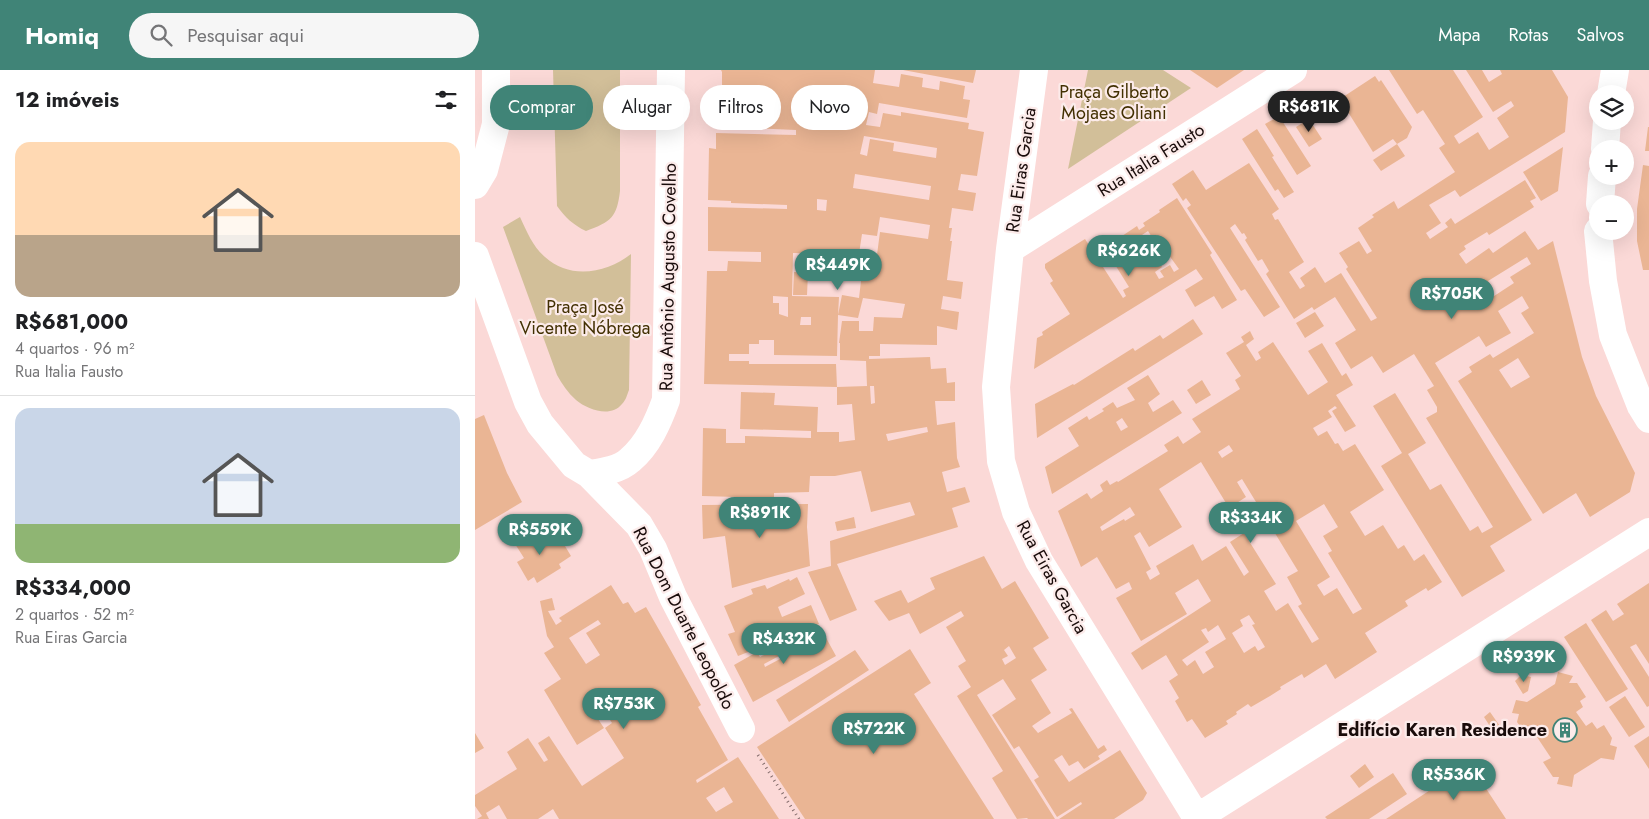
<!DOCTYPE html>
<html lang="pt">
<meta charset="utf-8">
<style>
body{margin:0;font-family:Jost,sans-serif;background:#f6f6f6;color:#202124;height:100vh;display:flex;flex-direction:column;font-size:19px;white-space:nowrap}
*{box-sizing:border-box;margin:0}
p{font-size:16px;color:#757577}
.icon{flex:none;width:28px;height:28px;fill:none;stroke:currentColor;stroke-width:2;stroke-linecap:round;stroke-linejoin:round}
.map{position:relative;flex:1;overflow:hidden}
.drawer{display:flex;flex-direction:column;background:#fff;width:475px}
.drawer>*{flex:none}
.top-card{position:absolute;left:15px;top:15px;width:475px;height:45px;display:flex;gap:10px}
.fabs{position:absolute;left:1114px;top:15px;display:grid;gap:10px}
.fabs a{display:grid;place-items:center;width:45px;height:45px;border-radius:50%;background:#fff;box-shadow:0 5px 20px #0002;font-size:25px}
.price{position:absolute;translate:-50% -42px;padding:0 11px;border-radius:18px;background:#408477;color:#fff;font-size:16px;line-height:32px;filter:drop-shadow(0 1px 2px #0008)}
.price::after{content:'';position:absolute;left:50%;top:30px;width:15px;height:11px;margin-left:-8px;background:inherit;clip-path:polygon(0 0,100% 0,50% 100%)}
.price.current{background:#222;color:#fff}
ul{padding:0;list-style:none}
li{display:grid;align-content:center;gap:10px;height:265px;padding:0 15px}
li+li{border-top:1px solid #e0e0e0}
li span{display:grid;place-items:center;height:155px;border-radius:15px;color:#555}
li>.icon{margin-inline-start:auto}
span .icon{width:90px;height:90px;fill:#fffc;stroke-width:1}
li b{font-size:21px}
h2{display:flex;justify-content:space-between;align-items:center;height:60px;padding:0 15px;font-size:21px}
.tag{padding:0 18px;border-radius:22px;background:#fff;box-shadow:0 5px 20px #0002;font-size:18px;line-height:45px}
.tag.current{background:#408477;color:#fff}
header{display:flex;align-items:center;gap:30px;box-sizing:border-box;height:70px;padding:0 25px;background:#408477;color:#fff}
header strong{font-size:24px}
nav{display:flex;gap:28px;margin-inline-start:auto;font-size:18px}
.search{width:350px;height:45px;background:#f6f6f6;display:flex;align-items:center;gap:12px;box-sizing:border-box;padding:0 18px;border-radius:28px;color:#757577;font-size:19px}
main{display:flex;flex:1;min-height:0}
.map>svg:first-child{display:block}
.green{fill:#d2bf99}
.building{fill:#eab594;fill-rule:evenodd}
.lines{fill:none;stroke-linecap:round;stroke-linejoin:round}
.path{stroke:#826b6a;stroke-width:3;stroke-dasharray:1 4;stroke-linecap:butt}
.minor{stroke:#fff;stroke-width:28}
.labels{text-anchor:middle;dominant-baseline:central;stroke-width:4.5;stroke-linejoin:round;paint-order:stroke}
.park-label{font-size:18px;fill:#423002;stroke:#fcebea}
.street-label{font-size:18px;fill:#190c0b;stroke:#fcebea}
.poi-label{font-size:18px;font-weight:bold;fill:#190c0b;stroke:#fcebea;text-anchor:end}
</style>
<header>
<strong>Homiq</strong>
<div class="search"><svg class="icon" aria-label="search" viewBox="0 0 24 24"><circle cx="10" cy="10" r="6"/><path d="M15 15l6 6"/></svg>Pesquisar aqui</div>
<nav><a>Mapa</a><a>Rotas</a><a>Salvos</a></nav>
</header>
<main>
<section class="drawer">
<h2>12 imóveis<svg class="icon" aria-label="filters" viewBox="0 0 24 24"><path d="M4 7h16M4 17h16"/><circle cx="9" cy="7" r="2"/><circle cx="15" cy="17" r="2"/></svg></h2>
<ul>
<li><span style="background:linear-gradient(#ffd9b3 60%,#b9a48a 0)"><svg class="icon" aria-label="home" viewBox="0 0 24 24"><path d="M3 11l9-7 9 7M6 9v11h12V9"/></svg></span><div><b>R$681,000</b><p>4 quartos · 96 m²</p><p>Rua Italia Fausto</p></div></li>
<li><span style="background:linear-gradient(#c9d6e8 75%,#8fb573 0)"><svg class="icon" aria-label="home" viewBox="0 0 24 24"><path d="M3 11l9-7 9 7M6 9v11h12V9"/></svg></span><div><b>R$334,000</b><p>2 quartos · 52 m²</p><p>Rua Eiras Garcia</p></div></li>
</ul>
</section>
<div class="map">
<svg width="1174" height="749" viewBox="0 0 1174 749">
<rect width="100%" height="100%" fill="#fbd9d7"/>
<path class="green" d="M78,0h67v121c-3,26 -9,31 -34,40 -13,-6 -21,-14 -29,-25z
M613,0h75l28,18 -123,81z
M45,147c7,15 13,30 25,40 25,23 62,16 86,-3l-2,136c-2,5 -3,10 -7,14 -11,14 -34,6 -46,-4 -8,-7 -14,-16 -19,-25l-54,-148z"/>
<path class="building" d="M246,0h154l-2,13 26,4 2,-13 22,4 -1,9 17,3 1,-9 25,5 -2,13 7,1 -3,18 -88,-15 -2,11 -8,-2 -3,13 14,2 3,-14 18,3v-4l68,11 -1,6 16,3 -7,44 -16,-2 -3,16 18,3 -3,18 -21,-3 -3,20h3l-2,13h2l-5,39 16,2 -2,17 -18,-3 -2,13 18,3 -2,18 -20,-4v19l-57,-1v12h-11v3l61,-2 1,12 15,-1 1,15 8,-1v19h-20l2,24 18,-3 2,36 3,9 -18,5 5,20 18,-5 5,15 -18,6 6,19 -121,37 20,46 -27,11 -22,-49 23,-6 -1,-25 85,-26 -5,-13 -39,10 -10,-41 -26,5h-25l-1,16 -35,1v5l-72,-2 1,-68 23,1v14h19v-7l66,2v-7l-71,-2 1,-37 34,1 -1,12 44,2 -1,25h22v10l16,-2 -3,-36 -15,1v-18l30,-1 -1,-25 -26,-1v-17h-1l3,-22h17v10h14l1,-14 28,1 3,-14 -42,-6 -5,20 -20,-3 -1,41 -63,-1v-15h-15v4h-10v10h-20v7h20v3h87l1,23 -133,-3 3,-113h20l1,-10 33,1v-10l-53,-1v-44l79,2v-4l-56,-2v-2l-23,-1 1,-52 7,1v-16l80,2v-5l-43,-2 1,-14h-2v-3l-31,-1 -1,16h-11l1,-35 12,1v-20zM389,66l73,12 -1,10 -43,-7 1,-8 -24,-4 -3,17 -7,-2zM380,104l76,12 -2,14 -76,-12zM342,129l10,1 -1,11 -9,-1zM405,147l50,8 -2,14 -48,-7 -5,38 -18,-3 5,-33 15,2zM318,183l47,1v27h21l-2,17 -17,-3 -4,20 1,-18 -47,-1zM298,226l15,1v20l-9,-3v-11h-6zM326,247h10v8h-11zM395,316h4l1,17 -4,1zM452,357l1,5 -40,9 -2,-7z
M428,0h73l-3,13z
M715,0h54l-27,18z
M914,0h64l30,47 -29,19 5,8 19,-12 11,18 20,-13 -12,-19 17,-12 -3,-5 -18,11 -27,-42h16l7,12 13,-8 -2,-4h52l16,27 -3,35 -105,65 -5,-7 -26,15 12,18 -15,10 4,6 18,-12 -3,-4 6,-5 4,6 70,-44 11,18 -6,3 4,6 -45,28 -2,-3 -23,14 2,3 -7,5 7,10 23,-16 4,5 32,-22 13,19 15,-9 29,116 14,39 39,77 -5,19 -40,25 -14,-24 -33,21 -85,-133 14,-9 -3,-5 21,-13 3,4 41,-25 -13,-20 8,-5 -7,-12 -24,15 13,22 -25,14 -7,-11 -44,27 97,157 -42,26 15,25 -43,26 -81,-131 21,-13 -29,-47 22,-13 31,50 -18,11 22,36 11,-6 29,47 8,-5 4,7 11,-6 -67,-109 11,-6v-5l-10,-17 7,-4 -20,-32 -31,19 -11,-17 -21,13 -16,-26 21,-13 -21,-33 -21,13 -2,-3 -18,12 -28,-45 3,-3 -7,-12 -4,2 -13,-21 2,-2 -3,-5 -2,1 -7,-10 -5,4 50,79 -16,10 -19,-28 -4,2 -54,-83 4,-3 -5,-7 -3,3 -11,-17 21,-14 13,20 43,-27 30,46 -7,5 3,6 3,-1 26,43 -15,10 11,17 5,-3 -5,-8 15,-11 10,16 16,-10 30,48 6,-3 -31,-49 2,-2 -9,-14 20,-12 8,13 5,-3 -14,-23 16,-11 -2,-2 22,-14 4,8 57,-37 -16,-24 6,-4 -22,-34 -6,4zM1052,187l4,7 -21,13 4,6 -26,17 -2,-3 -5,3 -2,-5 13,-8 -4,-6zM1043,288l12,19 -19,11 -12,-18z
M900,6l4,6 2,-2 31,47 -5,11 -10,6 -4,-5 -20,13 -30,-48 3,-2 -3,-5z
M851,30l3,14 -19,4 -3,-14z
M804,46l32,50 -14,9 -32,-51z
M834,49l13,20 -13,8 -13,-20z
M1173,57h1v24h-4z
M782,59l17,27 -2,1 22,35 -10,6 -6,-9 -3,2 -33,-52z
M922,74l8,12 -24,15 -8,-11z
M1088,77l-5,44 -17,10 -18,-29z
M1168,95l6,1v104h-6l-6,-29v-32z
M702,128l35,55 -2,2 27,45 -15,9 -8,-13 -19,11 -10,-17 18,-11 -7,-10 -162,100 3,-31 6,-3 -1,-3 28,-18 -20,-31 3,-2 -8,-13v-4l40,-25 38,59 3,-2 -3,-6 6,-3 -15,-24 -3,2 -10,-15 36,-24 2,4 6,-4 -2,-3 17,-11 -1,-2zM673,161l9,14 3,-2 19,26 -5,3 -4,-7 -10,6 4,6 -5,2 -4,-7 7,-5 -20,-32z
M319,202l14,1 -1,22h-14z
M840,242l9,14 -19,12 -9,-15z
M718,249l10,15 -166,104 -2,-34 38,-20 1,1 59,-37 2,3 25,-16 3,4z
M775,261l4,8 -8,6 10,16 5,-3 -3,-6 15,-10 35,53 20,-13 -20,-31 14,-8 20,33 4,-3 7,12 -17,10 20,31 -11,6 -13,-21 5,-3 -2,-2 -7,5 4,6 -19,11 5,8 9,-5 8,13 3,-1 5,8 12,-7 29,46 -34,22 15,24 18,-11 15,24 6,-4 10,16 10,-7 18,28 -14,9 -2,-3 -21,13 3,5 -43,27 12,19 -42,27 -9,-15 -22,14 -2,-4 -22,13 1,2 -11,7 -19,11 -3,-3 -12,8 1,2 -11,7 2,3 -23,14 -13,-19 -5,3 -12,-21 4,-3 -10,-17 9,-6 -12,-20 -24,15 -11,-17 80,-52 -13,-22 -23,14 12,21 -46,27 -25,-43 16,-9 -3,-7 -13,7 -19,-32 -16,10 -23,-56 29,-18 4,6 12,-8 -3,-6 7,-5 3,5 7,-4 1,1 50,-31 -4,-6 14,-9 5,8 18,-12 -9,-13 48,-30 -5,-9 6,-4 -15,-23 18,-11 -3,-5zM754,375l4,6 -11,7 -4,-6zM726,392l28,46 17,-11 -9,-15 5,-3 56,92 -11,6 15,27 -4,2 21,33 -7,4 -24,-40 -12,8 -12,-20 12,-7 -32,-51 -14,9 19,30 -5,4 -18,-30 -24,15 -9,-17 -37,22 4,8 -10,6 -4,-8 5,-3 -17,-33 6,-4 9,15 33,-20 -23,-38zM849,434l14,23 -15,9 9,15 -4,2 34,56 -9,5 -16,-26 -13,8 -7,-11 13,-8 -34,-56zM655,437l5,8 -10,6 -1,-2 -22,12 -2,-4zM774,545l6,9 -3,1 13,22 -7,4 -3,-5 -11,7 -12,-20 11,-7 -3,-6zM743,555l8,14 -21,13 9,15 -11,7 -8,-14 -8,6 -5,-6 27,-18 -8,-12 5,-2 2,4z
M673,305l12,19 -12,9 5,9 20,-12 9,13 -130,81 -7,-27 34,-21 -11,-18 19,-12 2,4 15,-9 -2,-2 11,-7 4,6 18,-8 -8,-12zM647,348l6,9 -7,4 -5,-9z
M727,310l9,15 -15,9 -9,-14z
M9,345l23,58 15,29 -47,28v-111z
M333,434l-1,23 3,39 -78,22 -7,-52 -22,3 -1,-34z
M379,447l2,11 -19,3 -2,-9z
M46,460l3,4 2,-1 6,9 3,-2 5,8 19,-12 12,20 -12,8 2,4 -24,15 -3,-6 -6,4 -11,-19 7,-4 -14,-22z
M509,486l18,33 13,-8 34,57 -16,10 14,22 -16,10 20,33 -19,13 6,7 34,-20 -3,-4 3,-1 26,41 6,-4 3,5 -9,6 2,3 -16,10 -6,-8 -9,5 -7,-11 -8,5 15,22 51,-32 27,43 -4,7 -29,19h-55l23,-15 -1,-2 -24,15 -23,-37 5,-3 -20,-31 -5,3 -22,-34 24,-16 -13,-20 -26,16 78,124h-27l-1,-1 -10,1 -25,-41 11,-7 -46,-75 14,-9 -13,-21 8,-5 -20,-34 18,-11 -3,-5 -41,23 -11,-21 -20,8 -15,-20 27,-11 7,13 27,-14 -5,-11zM534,576l7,12 -11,7 -3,-6 6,-3 -4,-6z
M322,507l8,17 -27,13 4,10 29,-12 8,19 -81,32 -10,-22 7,-2 -11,-26 29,-12 -2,-5 14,-4 2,4 22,-10 1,2z
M1174,513v81l-13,-20 -6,3 19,30v29l-2,1 -56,-87 15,-10 7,11 11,-7 -7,-10z
M136,515l12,19 5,-2 7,11 11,-6 24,42 31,56 -3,2 30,53 -32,20 1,3 41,-26 41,62h-220l-6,-10 -15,10h-31l-8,-14 -13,8 3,6h-12l5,-3 -7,-10v-11l42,-26 -10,-17 21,-14 16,24 4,-2 -10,-17 11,-7 33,50 42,-28 -19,-30 7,-5 -17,-27 -9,5 18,27 -27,17 -33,-55 17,-11 -17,-26 10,-6 -7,-11 -7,-35 12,-3 3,12 -7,1 8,14 6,-4 -3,-3zM123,550l3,4 -15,9 14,22 -14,9 -17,-26zM249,717l9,15 -17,10 -10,-14z
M1111,553l42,66 -22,13 -42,-65z
M344,555l17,31 -83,46 -19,-37 23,-13 3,5 15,-8 4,7 -15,8 1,3 45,-24 -7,-12z
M435,579l21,34 -17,11 80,125h-189l-48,-72z
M380,580l14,20 -80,52 -13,-22z
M1083,602l15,4 -4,7h8l9,14 -6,4 3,6 -7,5 10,14 6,-4 5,7 7,-4 8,13 -2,7 7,2 -3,13 -13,-2 -27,17 -2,12 -15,-3 2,-7h-6l-10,-15 8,-4 -18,-27 -7,4 -9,-13 2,-8 -7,-1 4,-13 11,2 28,-18z
M1046,605l10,2 -3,14 -5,3 -8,-13z
M1150,626l20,31 -16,10 -20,-30z
M1015,642l12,17 -7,5 -11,-17z
M0,663l9,15 -9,5z
M1174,666v33l-15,-23z
M890,694l9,13 -15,11 -9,-12z
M995,694l36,55h-120z
M918,703l14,21 -38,25h-42l-2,-2z"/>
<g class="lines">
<path class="path" d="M283,685l41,64"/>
<path class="minor" d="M559,0l-24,179 -14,138 5,74 15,51 23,49 158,257
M1136,24l4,-24
M1130,79l2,-28
M0,115l9,-15 12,-46v-54
M1125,134l2,-28
M1123,161l5,50 10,54 28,71 8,13
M535,179l283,-179
M0,186l53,146 12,22 34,41 15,9 50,51 14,24 20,48 68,132
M114,404c13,-2 30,-4 41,-14 18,-15 28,-38 36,-60l5,-330
M720,749l454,-287"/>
</g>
<defs>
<g id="building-ring" transform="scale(1.25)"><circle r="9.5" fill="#fcebea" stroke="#408477" stroke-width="1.5"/><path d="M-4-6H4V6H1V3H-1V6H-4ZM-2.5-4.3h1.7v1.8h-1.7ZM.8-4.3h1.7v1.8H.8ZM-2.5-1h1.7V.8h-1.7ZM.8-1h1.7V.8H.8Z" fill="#408477"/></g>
</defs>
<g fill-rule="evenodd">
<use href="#building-ring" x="1090" y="660"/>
</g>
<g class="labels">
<g class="park-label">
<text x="639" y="22">Praça Gilberto<tspan x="639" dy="21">Mojaes Oliani</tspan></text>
<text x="110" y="237">Praça José<tspan x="110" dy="21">Vicente Nóbrega</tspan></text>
</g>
<g class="street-label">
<text transform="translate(676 90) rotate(-32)">Rua Italia Fausto</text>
<text transform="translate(546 100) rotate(-82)">Rua Eiras Garcia</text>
<text transform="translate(193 207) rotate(-89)">Rua Antônio Augusto Covelho</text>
<text transform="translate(577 507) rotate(61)">Rua Eiras Garcia</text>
<text transform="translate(209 548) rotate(63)">Rua Dom Duarte Leopoldo</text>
</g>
<g class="poi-label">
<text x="1072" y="660">Edifício Karen Residence</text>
</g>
</g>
</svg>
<div class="fabs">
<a><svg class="icon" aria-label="layers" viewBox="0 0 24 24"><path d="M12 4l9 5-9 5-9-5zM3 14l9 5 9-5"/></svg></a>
<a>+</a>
<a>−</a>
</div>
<b class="price current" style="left:834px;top:63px">R$681K</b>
<b class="price" style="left:654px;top:207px">R$626K</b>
<b class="price" style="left:363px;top:221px">R$449K</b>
<b class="price" style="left:977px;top:250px">R$705K</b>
<b class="price" style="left:285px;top:469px">R$891K</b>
<b class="price" style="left:776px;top:474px">R$334K</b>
<b class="price" style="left:65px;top:486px">R$559K</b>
<b class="price" style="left:309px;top:595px">R$432K</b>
<b class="price" style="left:1049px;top:613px">R$939K</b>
<b class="price" style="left:149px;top:660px">R$753K</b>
<b class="price" style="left:399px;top:685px">R$722K</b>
<b class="price" style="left:979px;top:731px">R$536K</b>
<div class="top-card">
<a class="tag current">Comprar</a>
<a class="tag">Alugar</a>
<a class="tag">Filtros</a>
<a class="tag">Novo</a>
</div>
</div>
</main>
